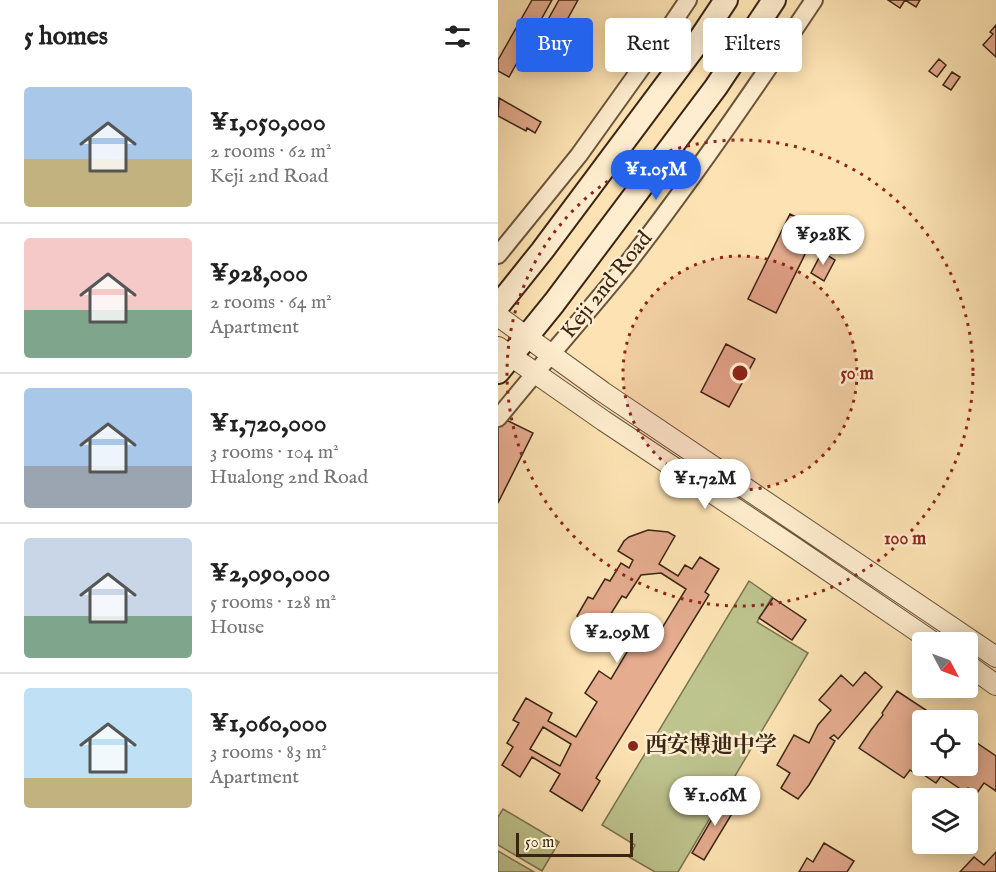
<!DOCTYPE html>
<meta charset="utf-8">
<style>
body{margin:0;font-family:"IM FELL English","Noto Serif SC",serif;background:#f6f6f6;color:#222;height:100vh;display:flex;flex-direction:column;font-size:22px;white-space:nowrap}
*{box-sizing:border-box;margin:0}
p{font-size:20px;color:#767676}
.icon{flex:none;width:33px;height:33px;fill:none;stroke:currentColor;stroke-width:2;stroke-linecap:round;stroke-linejoin:round}
.map{position:relative;flex:1;overflow:hidden}
.panel{display:flex;flex-direction:column;background:#fff;width:498px}
.panel>*{flex:none}
.banner{position:absolute;left:18px;top:18px;width:390px;height:54px;display:flex;gap:12px}
.needle{width:39px;rotate:131deg}
.controls{position:absolute;left:414px;top:632px;display:grid;gap:12px}
.controls a{display:grid;place-items:center;width:66px;height:66px;border-radius:6px;background:#fff;box-shadow:0 3px 15px #0003;font-size:30px}
.scale{position:absolute;left:18px;bottom:15px;width:117px;box-sizing:border-box;padding-left:6px;border:3px solid #3a2515;border-top:0;font-size:16px;line-height:21px;white-space:nowrap;color:#3a2515;-webkit-text-stroke:4px #feedce;paint-order:stroke}
.price{position:absolute;translate:-50% -51px;padding:0 14px;border-radius:21px;background:#fff;color:#222;font-size:20px;line-height:39px;filter:drop-shadow(0 2px 3px #0008)}
.price::after{content:'';position:absolute;left:50%;top:36px;width:18px;height:14px;margin-left:-9px;background:inherit;clip-path:polygon(0 0,100% 0,50% 100%)}
.price.on{background:#2563eb;color:#fff}
ul{padding:0;list-style:none}
li{display:flex;align-items:center;gap:18px;height:150px;padding:0 24px}
li+li{border-top:2px solid #e0e0e0}
li span{display:grid;place-items:center;flex:none;width:168px;height:120px;border-radius:6px;color:#555}
li>.icon{margin-inline-start:auto}
span .icon{width:72px;height:72px;fill:#fffc;stroke-width:1}
li b{font-size:26px}
h2{display:flex;justify-content:space-between;align-items:center;height:72px;padding:0 24px;font-size:26px}
.tag{padding:0 21px;border-radius:6px;background:#fff;box-shadow:0 3px 15px #0003;font-size:21px;line-height:54px}
.tag.on{background:#2563eb;color:#fff}
main{display:flex;flex:1;min-height:0}
.map>svg:first-child{display:block}
.pitch{fill:#bec48e;stroke:#7c7452;stroke-width:1.5}
.building{fill:#e5ac8f;stroke:#3a2515;stroke-width:1.5;fill-rule:evenodd}
.lines{fill:none;stroke-linecap:round;stroke-linejoin:round}
.minor-casing{stroke:#6b543c;stroke-width:20}
.tertiary-casing{stroke:#6b543c;stroke-width:22}
.secondary-casing{stroke:#3a2515;stroke-width:26}
.minor{stroke:#feedce;stroke-width:16}
.tertiary{stroke:#feedce;stroke-width:20}
.secondary{stroke:#feedce;stroke-width:22}
.ring{fill:none;stroke:#8f2418;stroke-width:3;stroke-dasharray:3 6}
.poi-dot{fill:#8f2418;stroke:#feedce;stroke-width:2}
.labels{text-anchor:middle;dominant-baseline:central;stroke-width:5;stroke-linejoin:round;paint-order:stroke}
.street-label{font-size:22px;fill:#3a2515;stroke:#feedce}
.poi-label{font-size:22px;font-weight:bold;fill:#3a2515;stroke:#feedce;text-anchor:start}
.centre{fill:#8f2418;stroke:#feedce;stroke-width:3}
.ring-label{font-size:18px;text-anchor:middle;font-weight:bold;fill:#8f2418;stroke:#feedce;stroke-width:5;stroke-linejoin:round;paint-order:stroke}
</style>
<main>
<section class="panel">
<h2>5 homes<svg class="icon" aria-label="filters" viewBox="0 0 24 24"><path d="M4 7h16M4 17h16"/><circle cx="9" cy="7" r="2"/><circle cx="15" cy="17" r="2"/></svg></h2>
<ul>
<li><span style="background:linear-gradient(#a9c7e8 60%,#c2b280 0)"><svg class="icon" aria-label="home" viewBox="0 0 24 24"><path d="M3 11l9-7 9 7M6 9v11h12V9"/></svg></span><div><b>¥1,050,000</b><p>2 rooms · 62 m²</p><p>Keji 2nd Road</p></div></li>
<li><span style="background:linear-gradient(#f6c9c9 60%,#7fa58c 0)"><svg class="icon" aria-label="home" viewBox="0 0 24 24"><path d="M3 11l9-7 9 7M6 9v11h12V9"/></svg></span><div><b>¥928,000</b><p>2 rooms · 64 m²</p><p>Apartment</p></div></li>
<li><span style="background:linear-gradient(#a9c7e8 65%,#9aa5b1 0)"><svg class="icon" aria-label="home" viewBox="0 0 24 24"><path d="M3 11l9-7 9 7M6 9v11h12V9"/></svg></span><div><b>¥1,720,000</b><p>3 rooms · 104 m²</p><p>Hualong 2nd Road</p></div></li>
<li><span style="background:linear-gradient(#c9d6e8 65%,#7fa58c 0)"><svg class="icon" aria-label="home" viewBox="0 0 24 24"><path d="M3 11l9-7 9 7M6 9v11h12V9"/></svg></span><div><b>¥2,090,000</b><p>5 rooms · 128 m²</p><p>House</p></div></li>
<li><span style="background:linear-gradient(#bfe0f5 75%,#c2b280 0)"><svg class="icon" aria-label="home" viewBox="0 0 24 24"><path d="M3 11l9-7 9 7M6 9v11h12V9"/></svg></span><div><b>¥1,060,000</b><p>3 rooms · 83 m²</p><p>Apartment</p></div></li>
</ul>
</section>
<div class="map">
<svg width="498" height="872" viewBox="0 0 498 872">
<rect width="100%" height="100%" fill="#fde3b3"/>
<filter id="stains"><feTurbulence type="fractalNoise" baseFrequency=".00333" numOctaves="4"/><feColorMatrix values="0 0 0 0 .2 0 0 0 0 .09 0 0 0 0 .02 0 0 0 .5 -.17"/></filter>
<radialGradient id="worn" r=".72"><stop offset=".6" stop-color="#630" stop-opacity="0"/><stop offset="1" stop-color="#630" stop-opacity=".3"/></radialGradient>
<path class="pitch" d="M251,581l23,16 -15,25 51,31 -130,219h-23l-26,-15 6,-12 -33,-20z
M5,809l56,33 -17,29 -44,-26v-28z
M0,851l36,21h-36z"/>
<path class="building" d="M34,0h20l-43,77 -11,-6v-11z
M61,0h19l-36,65 -15,-8z
M390,0h32l-4,7 -11,-7 -5,8z
M498,25v32l-13,-12 10,-11 -3,-2z
M441,59l7,6 -9,12 -8,-6z
M454,72l8,5 -9,13 -8,-5z
M1,98l42,24 -6,11 -8,-5 -1,3 -28,-15z
M292,214l28,14 -42,85 -28,-14z
M324,252l13,8 -11,21 -13,-8z
M228,344l29,15 -26,48 -28,-15z
M0,416l35,17 -35,70z
M150,530l20,2 7,4 -16,28 19,12 7,-11 7,4 8,-12 19,12 -14,23 4,3 -113,183 4,3 -18,30 -32,-20 10,-17 -28,-17 -12,20 -18,-12 11,-18 -6,-4 12,-20 -6,-3 13,-22 26,15 -4,8 28,16 21,-35 -12,-9 14,-22 12,8 22,-37 -25,-16 -5,6 -26,-16 11,-19 5,2 12,-20 5,2 11,-18 8,5 4,-8 -15,-9 6,-10 5,-4zM163,573l25,16 -30,49 -14,-10 -6,9 -29,-17 15,-24 4,2 15,-23zM45,727l28,17 -11,22 -30,-17z
M275,598l33,22 -14,20 -33,-22z
M367,672l17,15 -44,52 -4,-4 -4,3 5,3 -26,44 -11,14 -16,-10 -1,-1 9,-15 -13,-8 17,-30 15,8 9,-18 13,-15 -12,-10 22,-25 12,11z
M399,691l44,29h-19v45h46v-31l1,1 -1,2 28,19v35l-12,-8 -7,10 -9,-5 -3,4 -24,-16 -5,7 -18,-12 -2,3 -6,-4 -6,8 -45,-30 12,-18 12,-15 -1,-2z
M228,795l13,7 -35,58 -12,-7z
M326,843l30,18 -7,11h-48l8,-14 6,4z
M498,852v20h-36l14,-15 10,8z"/>
<g class="lines">
<g class="minor-casing">
<path id="minor" d="M0,255l81,-100 78,-109 31,-46
M0,418c42,-52 87,-102 129,-154 66,-85 127,-174 187,-264"/>
</g>
<g class="tertiary-casing">
<path id="tertiary" d="M0,316l105,76 393,265
M0,347l106,74 191,127 138,94
M470,665l28,20"/>
</g>
<g class="secondary-casing">
<path id="secondary" d="M0,306l44,-55 156,-209 28,-42
M0,372l56,-69 162,-216 58,-87"/>
</g>
<use href="#minor" class="minor"/>
<use href="#tertiary" class="tertiary"/>
<use href="#secondary" class="secondary"/>
</g>
<circle cx="242" cy="373" r="117" fill="#8f2418" fill-opacity=".12"/>
<g class="ring">
<circle cx="242" cy="373" r="117"/>
<circle cx="242" cy="373" r="233"/>
</g>
<circle class="poi-dot" cx="135" cy="746" r="6"/>
<g class="labels">
<g class="street-label">
<text transform="translate(109 285) rotate(-51)">Keji 2nd Road</text>
</g>
<g class="poi-label">
<text x="147" y="746">西安博迪中学</text>
</g>
</g>
<circle cx="242" cy="373" r="9" class="centre"/>
<g class="ring-label">
<text x="359" y="379">50 m</text>
<text x="407" y="544">100 m</text>
</g>
<rect width="100%" height="100%" filter="url(#stains)"/>
<rect width="100%" height="100%" fill="url(#worn)"/>
</svg>
<div class="controls">
<a><svg class="needle" viewBox="-14 -14 28 28"><path d="M0-13l5 13h-10z" fill="#e53935"/><path d="M0 13l5-13h-10z" fill="#767676"/></svg></a>
<a><svg class="icon" aria-label="locate" viewBox="0 0 24 24"><circle cx="12" cy="12" r="6"/><path d="M12 2v4M12 18v4M2 12h4M18 12h4"/></svg></a>
<a><svg class="icon" aria-label="layers" viewBox="0 0 24 24"><path d="M12 4l9 5-9 5-9-5zM3 14l9 5 9-5"/></svg></a>
</div>
<div class="scale">50 m</div>
<b class="price on" style="left:158px;top:201px">¥1.05M</b>
<b class="price" style="left:325px;top:266px">¥928K</b>
<b class="price" style="left:207px;top:510px">¥1.72M</b>
<b class="price" style="left:119px;top:664px">¥2.09M</b>
<b class="price" style="left:217px;top:827px">¥1.06M</b>
<div class="banner">
<a class="tag on">Buy</a>
<a class="tag">Rent</a>
<a class="tag">Filters</a>
</div>
</div>
</main>
